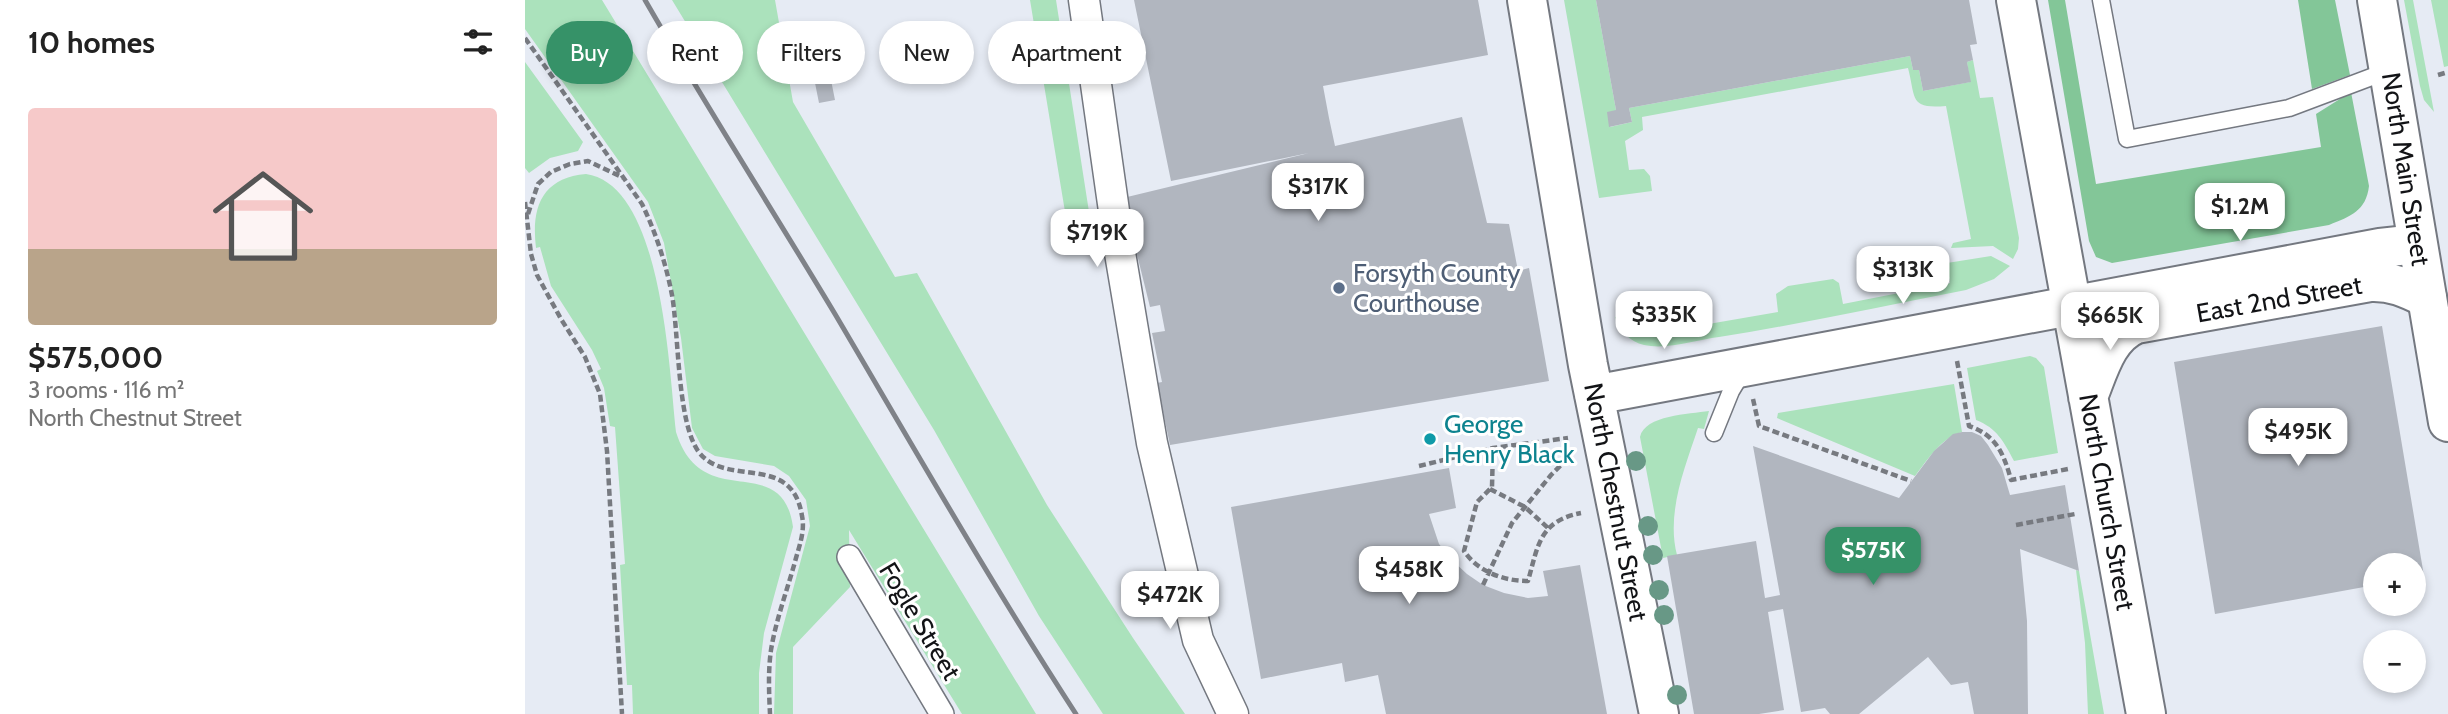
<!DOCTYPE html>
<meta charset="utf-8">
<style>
body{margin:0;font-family:Cabin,sans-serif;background:#f2f2f2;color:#222;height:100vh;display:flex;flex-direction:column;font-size:26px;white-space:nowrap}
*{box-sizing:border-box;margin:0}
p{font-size:23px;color:#767676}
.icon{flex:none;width:38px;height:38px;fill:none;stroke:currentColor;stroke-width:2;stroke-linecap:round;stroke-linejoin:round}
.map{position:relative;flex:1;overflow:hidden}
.drawer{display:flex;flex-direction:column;background:#fff;width:525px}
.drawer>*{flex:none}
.guide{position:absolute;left:21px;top:21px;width:665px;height:63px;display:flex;gap:14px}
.tools{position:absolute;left:1838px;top:553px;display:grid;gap:14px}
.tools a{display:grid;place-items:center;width:63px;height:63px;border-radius:50%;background:#fff;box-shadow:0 4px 10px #0003;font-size:35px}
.price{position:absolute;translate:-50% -60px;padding:0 16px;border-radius:14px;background:#fff;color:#222;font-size:23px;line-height:46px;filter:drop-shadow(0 2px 4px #0008)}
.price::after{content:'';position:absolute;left:50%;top:42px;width:21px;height:16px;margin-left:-10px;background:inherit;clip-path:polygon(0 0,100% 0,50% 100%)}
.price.on{background:#369268;color:#fff}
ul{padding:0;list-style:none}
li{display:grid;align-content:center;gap:14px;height:371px;padding:0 28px}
li span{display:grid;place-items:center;height:217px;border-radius:7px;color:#555}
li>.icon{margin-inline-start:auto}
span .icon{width:126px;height:126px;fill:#fffc;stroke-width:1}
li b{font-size:30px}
h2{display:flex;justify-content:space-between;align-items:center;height:84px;padding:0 28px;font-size:30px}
.chip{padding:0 24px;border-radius:32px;background:#fff;box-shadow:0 4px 10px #0003;font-size:24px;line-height:63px}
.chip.on{background:#369268;color:#fff}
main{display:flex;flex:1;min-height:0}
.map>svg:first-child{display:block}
.green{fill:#abe2bc}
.forest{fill:#83c698}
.building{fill:#b1b6bf}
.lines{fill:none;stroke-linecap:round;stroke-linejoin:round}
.service-casing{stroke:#747880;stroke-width:19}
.pedestrian-casing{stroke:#747880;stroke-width:26}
.minor-casing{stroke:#747880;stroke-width:33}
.tertiary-casing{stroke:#747880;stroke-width:42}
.primary-casing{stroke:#747880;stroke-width:42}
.path{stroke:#777a80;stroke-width:4.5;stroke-dasharray:7 3.5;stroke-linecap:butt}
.service{stroke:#fff;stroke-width:16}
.pedestrian{stroke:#fff;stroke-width:23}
.minor{stroke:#fff;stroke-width:30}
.tertiary{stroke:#fff;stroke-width:38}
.primary{stroke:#fff;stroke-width:38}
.rail{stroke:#7f8288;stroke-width:5}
.tree{fill:#689886}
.service-dot{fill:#5c6f8a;stroke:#fff;stroke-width:2.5}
.culture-dot{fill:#0f9aa8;stroke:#fff;stroke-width:2.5}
.labels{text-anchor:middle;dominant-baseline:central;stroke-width:6;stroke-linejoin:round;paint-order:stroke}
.street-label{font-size:26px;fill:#121316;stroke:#fff}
.service-label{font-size:26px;fill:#4e5e75;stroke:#fff;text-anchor:start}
.culture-label{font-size:26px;fill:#0d838f;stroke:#fff;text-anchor:start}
</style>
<main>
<section class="drawer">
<h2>10 homes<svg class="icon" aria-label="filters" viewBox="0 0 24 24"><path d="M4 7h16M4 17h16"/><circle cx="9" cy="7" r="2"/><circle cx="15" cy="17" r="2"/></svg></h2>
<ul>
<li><span style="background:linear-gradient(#f6c9c9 65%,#b9a48a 0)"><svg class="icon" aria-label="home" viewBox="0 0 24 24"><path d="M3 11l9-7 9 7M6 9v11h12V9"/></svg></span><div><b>$575,000</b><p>3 rooms · 116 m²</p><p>North Chestnut Street</p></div></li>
</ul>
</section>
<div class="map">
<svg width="1923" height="714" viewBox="0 0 1923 714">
<rect width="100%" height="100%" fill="#e6ebf4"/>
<path class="green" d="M0,0h77l434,714h-74l-113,-184 1,57 -57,60v67h-19l2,-61 34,-127 -4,-26 -17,-24 -15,-10 -59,-10 -12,-7 -11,-21 -11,-90 -17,-95 -16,-41 -123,-173z
M147,0h103l18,102 102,175 22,-4 130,232 86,133 52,76h-82l-64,-98 -105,-186z
M505,0h26l38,244 -23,4z
M1039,0h32l20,110 -6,17 22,-5 -3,-14 281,-52 3,14h6l4,21 47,-9 -3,-20 6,-2 7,38 13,-1 26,141 -1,11 -5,10 -20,-13 -42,2 2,-5 18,-4 -25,-133c-37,3 -30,-7 -38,-38l-266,49 1,13 -18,11 4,29 15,-1 6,7 2,15 -53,7z
M1879,0h9l21,112 -10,-12 -4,-14z
M1906,0h17v66l-4,1z
M0,62l58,80 -5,9 -28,7 -21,15 -4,-5z
M61,174c77,11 83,197 90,258 26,84 106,16 117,95l-29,106 -5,40v41h-126l-1,-29h-5l-7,-120 5,-1 -10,-137 -5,-1 -6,-38 -7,-17 4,-2 -9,-19 -41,-64 -11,-39 -4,1c-5,-41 6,-70 50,-74z
M1466,256l19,10 -16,13 -28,11c-82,16 -164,34 -247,47 -23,3 -52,13 -75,8 -14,-3 -24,-14 -29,-28l41,-6 9,2 3,18 110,-19 -2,-18 12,-8 45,-7 6,4 4,21 107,-21 -3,-20z
M1505,356l6,2 8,9 14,86 -44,8c-10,-19 -17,-33 -38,-41l-9,-52z
M1429,384l8,48c-21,6 -34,27 -47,44l-138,-58 1,-5z
M1184,411l-5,18 -6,-1c-13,39 -32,85 -21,127l-14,3 -23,-121c5,-22 49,-23 69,-26z
M1551,570l3,1 25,143h-16l-3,-71z"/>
<path class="forest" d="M1523,0h17l31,184 225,-37 -5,-33 35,-22 18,94c-3,25 -18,30 -40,39l-217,38 -16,-6 -7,-16z
M1773,0h37l15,75 -38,14z"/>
<path class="building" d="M609,0h344l10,55 -165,31 6,32 6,28 127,-29 25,106 22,1 9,47 11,-3 20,113 -379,64 -13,-62 5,-1 -10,-49 13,-2 -5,-26 -10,2 -27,-109 186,-45 -138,28z
M1071,0h373l8,44 -7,1 3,15 -6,2 4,20 -48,9 -4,-21h-6l-3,-14 -281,52 3,14 -23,5 -2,-15 9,-2z
M302,60l8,40 -16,3 -8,-40z
M1857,326l42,250 -11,2v-13h-38v20l-160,29 -41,-252z
M1437,432h10l9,4 7,9 14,23 8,27 55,-10 14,86 -59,-22 7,72 1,93h-54l-6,-32 -17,3 -23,-28 -69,57h-29l-5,-6 -24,4 -18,-103 -15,3 16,98 -25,4h-65l-27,-158 89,-15 9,57 15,-3 -27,-149 146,52 35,-47 19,-17z
M924,468l7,40 -27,6 10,30 14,17 14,13 16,11 21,8 24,5 20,-2 -5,-25 37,-6 27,149h-221l-8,-39 -33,7 -3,-19 -81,16 -30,-172z"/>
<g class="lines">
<g class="service-casing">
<path id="service" d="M1576,0l26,139 162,-31 101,-38
M1189,433l17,-42 12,-20"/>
</g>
<g class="pedestrian-casing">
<path id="pedestrian" d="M324,557l93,157"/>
</g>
<g class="minor-casing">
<path id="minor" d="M559,0l36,253 32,190 46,197 35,74"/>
</g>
<g class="tertiary-casing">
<path id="tertiary" d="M1002,0l61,365 71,349
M1491,0l130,714
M1069,395l786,-147 37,-4
M1563,397c11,-27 19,-61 48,-73l234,-42c22,-1 37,6 57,16"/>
</g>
<g class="primary-casing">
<path id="primary" d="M1852,0l71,422"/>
</g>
<path class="path" d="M0,38l117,166c14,29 24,60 30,91 7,40 5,125 26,156 27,38 94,0 104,65 3,14 -2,28 -6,42 -8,30 -20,61 -25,92 -3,21 -2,43 -1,64
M1913,75l10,-3
M0,202l6,52 6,21 24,44 24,38 15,37 7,57 15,263
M3,214l10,-30 13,-12 19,-8 18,-3 36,17
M1432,361l12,65c27,9 35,28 42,54l57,-11
M1228,399l6,27 152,55
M968,448l-1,39 -15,15 -13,49c14,21 40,30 64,30 10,-35 11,-60 53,-68
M894,466l74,-18 75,-10
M965,489l35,18 23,21
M1491,525l59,-11
M958,585l29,-62 39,-48 20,-20"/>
<use href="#service" class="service"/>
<use href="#pedestrian" class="pedestrian"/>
<use href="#minor" class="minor"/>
<use href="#tertiary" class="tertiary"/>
<use href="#primary" class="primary"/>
<path class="rail" d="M120,0c61,106 127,209 190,314 79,134 156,269 241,400"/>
</g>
<g class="tree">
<circle cx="1111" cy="461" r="10"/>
<circle cx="1123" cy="526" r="10"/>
<circle cx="1128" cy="555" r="10"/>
<circle cx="1134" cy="590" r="10"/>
<circle cx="1139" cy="615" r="10"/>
<circle cx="1152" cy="695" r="10"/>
</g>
<circle class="service-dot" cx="814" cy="288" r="7"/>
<circle class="culture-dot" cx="905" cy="439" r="7"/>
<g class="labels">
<g class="street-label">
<text transform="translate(1881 169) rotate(81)">North Main Street</text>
<text transform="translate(1754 299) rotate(-10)">East 2nd Street</text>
<text transform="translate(1091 502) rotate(79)">North Chestnut Street</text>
<text transform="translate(1582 502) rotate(80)">North Church Street</text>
<text transform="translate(395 621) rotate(59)">Fogle Street</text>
</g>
<g class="service-label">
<text x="828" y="273">Forsyth County<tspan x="828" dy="30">Courthouse</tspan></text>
</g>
<g class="culture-label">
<text x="919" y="424">George<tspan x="919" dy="30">Henry Black</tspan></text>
</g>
</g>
</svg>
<div class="tools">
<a>+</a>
<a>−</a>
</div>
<b class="price" style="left:793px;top:223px">$317K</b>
<b class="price" style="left:1715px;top:243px">$1.2M</b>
<b class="price" style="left:572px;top:269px">$719K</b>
<b class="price" style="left:1378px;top:306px">$313K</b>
<b class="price" style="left:1139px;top:351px">$335K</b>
<b class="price" style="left:1585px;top:352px">$665K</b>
<b class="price" style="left:1773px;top:468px">$495K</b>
<b class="price on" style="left:1348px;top:587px">$575K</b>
<b class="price" style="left:884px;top:606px">$458K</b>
<b class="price" style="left:645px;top:631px">$472K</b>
<div class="guide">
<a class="chip on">Buy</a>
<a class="chip">Rent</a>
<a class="chip">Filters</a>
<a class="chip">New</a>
<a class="chip">Apartment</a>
</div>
</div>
</main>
